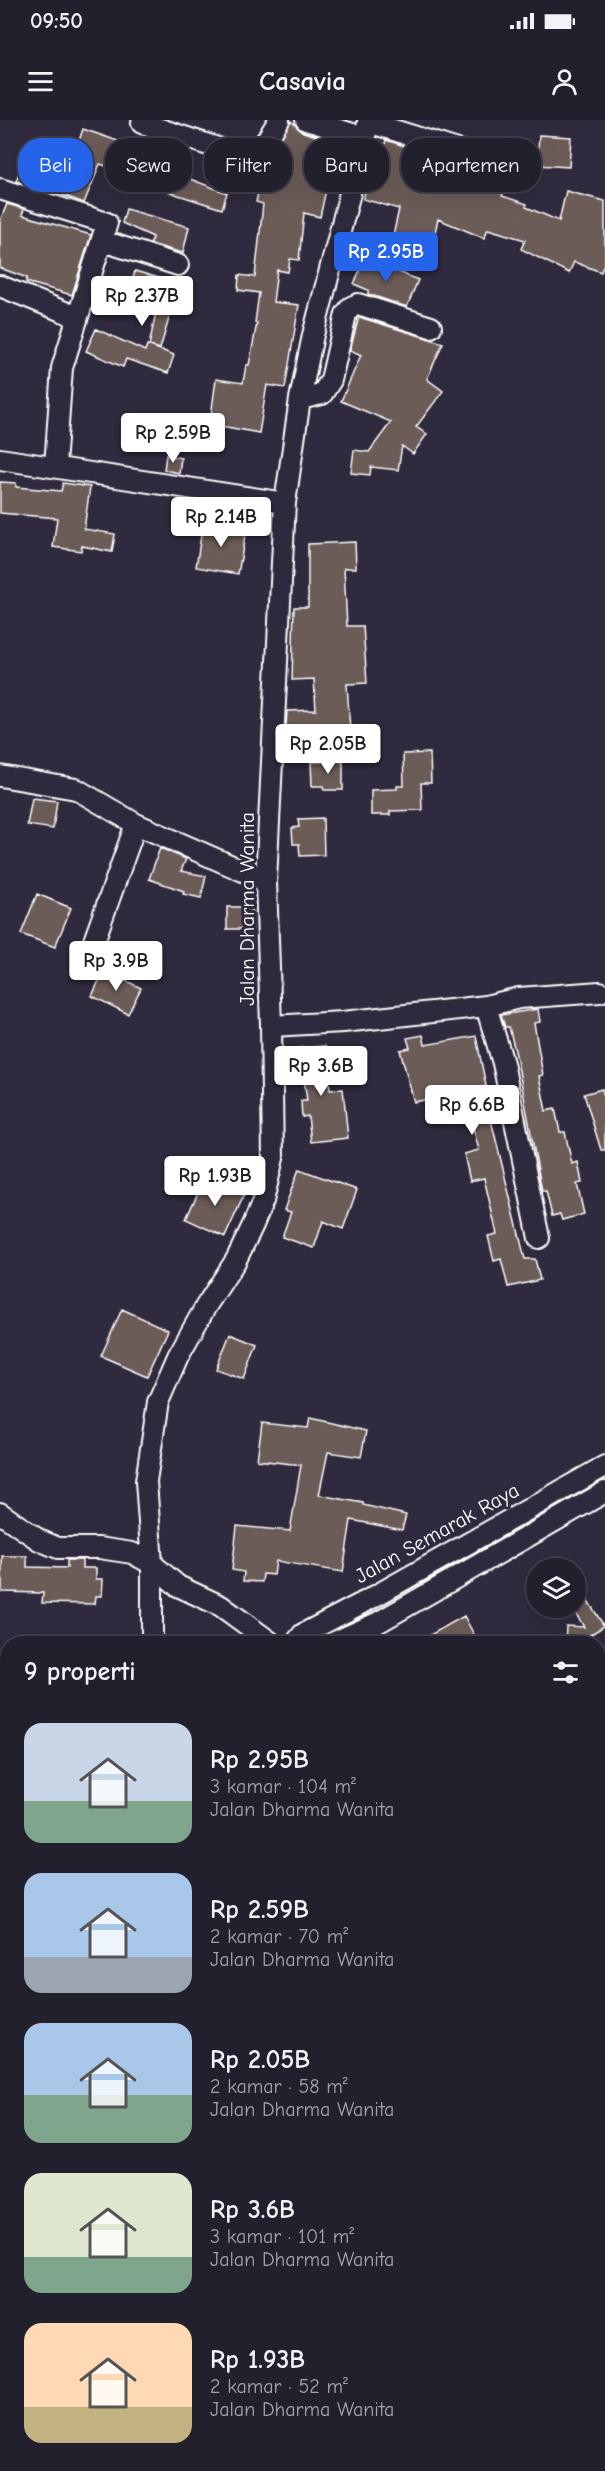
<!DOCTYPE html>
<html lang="id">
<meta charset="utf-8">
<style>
body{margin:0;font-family:"Comic Neue",sans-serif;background:#2f2d3a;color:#f1f3f6;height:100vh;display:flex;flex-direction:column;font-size:22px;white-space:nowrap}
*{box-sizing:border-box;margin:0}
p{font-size:20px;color:#a3a3aa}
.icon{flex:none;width:33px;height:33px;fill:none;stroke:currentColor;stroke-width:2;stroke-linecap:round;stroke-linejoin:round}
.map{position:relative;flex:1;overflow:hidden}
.details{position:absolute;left:0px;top:1516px;width:606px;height:836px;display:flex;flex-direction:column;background:#23202e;border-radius:24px 24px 0 0;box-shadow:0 6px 24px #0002,0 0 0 2px #403e4a}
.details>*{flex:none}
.top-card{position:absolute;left:18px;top:18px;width:570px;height:54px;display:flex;gap:12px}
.tools{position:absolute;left:526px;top:1438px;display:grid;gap:12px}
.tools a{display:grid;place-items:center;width:60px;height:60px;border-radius:50%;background:#23202e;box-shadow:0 6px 24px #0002,0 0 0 2px #403e4a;font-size:30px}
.price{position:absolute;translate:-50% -51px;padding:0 14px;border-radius:6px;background:#fff;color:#222;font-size:20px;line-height:39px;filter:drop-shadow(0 2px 3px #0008)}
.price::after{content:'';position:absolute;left:50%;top:36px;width:18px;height:14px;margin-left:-9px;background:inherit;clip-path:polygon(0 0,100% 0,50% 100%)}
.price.selected{background:#2563eb;color:#fff}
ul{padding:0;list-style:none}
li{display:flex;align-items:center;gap:18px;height:150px;padding:0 24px}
li span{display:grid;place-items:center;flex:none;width:168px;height:120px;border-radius:18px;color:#555}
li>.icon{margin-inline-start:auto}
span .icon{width:72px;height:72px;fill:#fffc;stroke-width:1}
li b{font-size:26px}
h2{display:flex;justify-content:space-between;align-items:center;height:72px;padding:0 24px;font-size:26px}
.chip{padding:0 21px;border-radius:24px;background:#23202e;box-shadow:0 6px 24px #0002,0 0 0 2px #403e4a;font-size:21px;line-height:54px}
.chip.selected{background:#2563eb;color:#fff}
.status{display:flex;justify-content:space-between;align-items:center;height:42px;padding:0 30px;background:#23202e;direction:ltr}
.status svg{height:16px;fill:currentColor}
header{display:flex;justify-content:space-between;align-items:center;height:78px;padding:0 24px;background:#23202e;font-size:27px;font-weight:700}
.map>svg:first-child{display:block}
.building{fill:#6c5b59;stroke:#fff;stroke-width:1.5}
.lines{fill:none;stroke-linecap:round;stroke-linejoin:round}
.minor-casing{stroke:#fff;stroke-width:24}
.minor{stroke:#2f2a3d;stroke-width:20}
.labels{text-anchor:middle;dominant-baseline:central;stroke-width:6;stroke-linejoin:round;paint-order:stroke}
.street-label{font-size:21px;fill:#fff;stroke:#2f2a3d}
</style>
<div class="status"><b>09:50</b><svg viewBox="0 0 49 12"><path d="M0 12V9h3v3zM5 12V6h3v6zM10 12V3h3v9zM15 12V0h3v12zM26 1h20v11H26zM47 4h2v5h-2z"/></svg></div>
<header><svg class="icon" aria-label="menu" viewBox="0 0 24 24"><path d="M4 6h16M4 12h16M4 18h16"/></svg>Casavia<svg class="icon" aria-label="person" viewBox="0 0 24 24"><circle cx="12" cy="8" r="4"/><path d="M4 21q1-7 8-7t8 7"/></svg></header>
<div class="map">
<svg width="605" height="2351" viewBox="0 0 605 2351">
<rect width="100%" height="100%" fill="#2f2a3d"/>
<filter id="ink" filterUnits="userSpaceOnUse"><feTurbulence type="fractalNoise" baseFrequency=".0167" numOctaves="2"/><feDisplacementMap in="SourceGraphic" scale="12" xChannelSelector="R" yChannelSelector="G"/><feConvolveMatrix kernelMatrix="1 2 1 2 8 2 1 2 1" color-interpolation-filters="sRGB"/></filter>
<g filter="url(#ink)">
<path class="building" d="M291,1l12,11 34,10 -12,34h4l-9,41 -16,-4 -5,47 -9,-1 -2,13 -11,-2 -4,32 26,3 -14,83 -18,-3 -8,48 -49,-9 6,-45 27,4 3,-18h3l8,-42h-2l4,-30 -21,-3 1,-15 16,2 8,-73 -7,-2 8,-37z
M83,9l58,20 -3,6 29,12 -1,3 61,23 -5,16 -59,-19 -22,-10 1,-2 -42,-14 -16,39 -50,-19 -1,3 -17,-6 8,-21 28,13 1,-3 14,6z
M539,15l32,2 -2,30 -32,-2z
M386,20l71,23 24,12 2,-5 26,9 -7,17 25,8 -1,3 33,14 7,-30 39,10v60l-4,11 -27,-10 -5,11 -48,-24 4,-9 -37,-11 -4,9 -46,-19 -8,35 -39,-9 8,-36 -36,-10 5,-18 5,2z
M7,84l17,5 -2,6 69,20 -19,60 -46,-13 1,-4 -27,-10v-47z
M126,89l63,18 -6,26 -33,-9 3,-7 -31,-14z
M365,138l53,22 -11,27 -39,-13v-4l-14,-6z
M135,151l24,7 -1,2 22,4 -4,22 -3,-1 -13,44 -10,-3 24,9 -6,18 -42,-14 -3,8 -37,-16 10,-22 49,22 2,-6 2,1 9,-44 -29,-8z
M359,197l84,26 -16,36 16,12 -27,36 11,7 -14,20 -11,-8 -4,24 -27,-3 -1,8 -19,-2 3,-23 15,2 22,-30 -50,-21 20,-46 -11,-5z
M166,335l15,3 -2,15 -15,-3z
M0,362l16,1v4l45,4 2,-8 27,4 -6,42 31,5 -3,18 -30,-6 -1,5 -28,-4 4,-29 -57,-5z
M203,403l43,7 -8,44 -42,-7z
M355,422l1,26h-12l3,58h16l4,57 -20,1 3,46 -42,3 1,7 -24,2 2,-31 29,-1 -2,-31 -22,1 2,-73h14v-63z
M430,633l1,30h-10l1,27 -32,1v4h-19v-25l26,-1v-3h7l-1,-32z
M343,641v29h-19l-1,-4h-11l-1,-24z
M32,678l25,3 -4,28 -26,-4z
M323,698l1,37 -24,1 -1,-12h-6l-1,-16 7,-1 -1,-8z
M160,728l26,11 -5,12 25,5 -5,22 -18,-4 1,-3 -35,-12z
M37,774l34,14 -16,39 -34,-13z
M227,787h25v22h-25z
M104,850l37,18 -13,26 -36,-18z
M538,889l2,13 -6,1 9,52 -4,1 7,35 9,-2 5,23h5l7,32 6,-2 4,21 -5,1 7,30 -22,6 -2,-6 -8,2 -6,-25h-4l-26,-136 -7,-28h-4l-4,-12z
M423,915l2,10 51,-9 10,50 -3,1 42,172h10l5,21 -32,7 -7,-28 -7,2 -6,-25 9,-2 -13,-56 -14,3 -6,-27 15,-4 -8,-30 -7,2 -7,-29 -43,9 -14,-52 10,-2 -3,-10z
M325,926l5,44 13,-1 5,49 -37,4 -3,-26 -6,1 -1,-16h6l-4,-29 -10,-2 -1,-16h8l-1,-6z
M602,969l3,11v50h-4l-17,-56z
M299,1049l58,21 -14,39 -20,-8 -9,27 -32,-11 9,-25 -7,-2z
M205,1057l39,18 -19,42 -39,-18z
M122,1189l46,21 -21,46 -46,-20z
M230,1214l27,11 -13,34 -28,-10z
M310,1298l56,13 -5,26 -33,-5 -9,43 44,8v2l43,10 -4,15 -51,-10 -8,52 -67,-11 -2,14 -11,-1 -1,8 -19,-1 1,-9 -12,-2 5,-44 53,5 11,-66 -44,-5 5,-37 46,5z
M2,1436h25v11l40,1v-8h15v8h14v11h7l-1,17h-6l-1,8 -53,-1 1,-10 -41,-1z
M576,1462l28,44 -22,14v4h-17l1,-18 18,1 -8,-13z
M464,1496l15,28h-65z"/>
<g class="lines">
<g class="minor-casing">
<path id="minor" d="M306,0l57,17
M368,2l160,50
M142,3l103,34h11l23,-37
M0,69l107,34 -45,145 -7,98
M103,121l75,24
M0,166l77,31
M300,279l22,-5 9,-14 15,-66 5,-7 7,-3 73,23
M0,339l285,44
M0,656l76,13 60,35
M85,846l51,-142 130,57
M486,886l17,57 36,175
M271,906l72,-4 143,-16 33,-8 81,-6
M0,1393l39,27 19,8h41l33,5 20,11 26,22 43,20 52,38
M152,1524v-80l-6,-83 12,-79 20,-46 28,-50 30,-46 17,-35 10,-24 10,-43 -2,-132 -5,-145 19,-378 15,-104 13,-64 56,-215
M295,1524l8,-10 65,-34 237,-134
M330,1524l49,-22 226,-130
M0,1707l8,-1
M598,2184l7,3
M0,2246l8,-42
M464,2351l2,-7"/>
</g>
<use href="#minor" class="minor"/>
</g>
</g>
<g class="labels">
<g class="street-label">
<text transform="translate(247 789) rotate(-90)">Jalan Dharma Wanita</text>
<text transform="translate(437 1413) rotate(-29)">Jalan Semarak Raya</text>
</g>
</g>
</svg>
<div class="tools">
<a><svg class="icon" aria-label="layers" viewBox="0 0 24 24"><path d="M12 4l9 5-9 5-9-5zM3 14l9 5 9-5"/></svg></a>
</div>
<b class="price selected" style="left:386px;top:163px">Rp 2.95B</b>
<b class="price" style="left:142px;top:207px">Rp 2.37B</b>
<b class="price" style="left:173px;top:344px">Rp 2.59B</b>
<b class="price" style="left:221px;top:428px">Rp 2.14B</b>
<b class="price" style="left:328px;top:655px">Rp 2.05B</b>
<b class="price" style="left:116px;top:872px">Rp 3.9B</b>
<b class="price" style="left:321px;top:977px">Rp 3.6B</b>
<b class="price" style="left:472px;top:1016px">Rp 6.6B</b>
<b class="price" style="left:215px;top:1087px">Rp 1.93B</b>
<div class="top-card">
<a class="chip selected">Beli</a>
<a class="chip">Sewa</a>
<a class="chip">Filter</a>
<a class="chip">Baru</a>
<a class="chip">Apartemen</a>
</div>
<section class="details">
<h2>9 properti<svg class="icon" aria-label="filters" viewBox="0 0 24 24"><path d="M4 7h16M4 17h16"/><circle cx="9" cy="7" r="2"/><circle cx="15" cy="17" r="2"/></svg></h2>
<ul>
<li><span style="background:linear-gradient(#c9d6e8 65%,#7fa58c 0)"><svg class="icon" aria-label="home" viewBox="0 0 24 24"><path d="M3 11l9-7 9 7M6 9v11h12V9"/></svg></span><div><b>Rp 2.95B</b><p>3 kamar · 104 m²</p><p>Jalan Dharma Wanita</p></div></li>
<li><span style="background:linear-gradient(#a9c7e8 70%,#9aa5b1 0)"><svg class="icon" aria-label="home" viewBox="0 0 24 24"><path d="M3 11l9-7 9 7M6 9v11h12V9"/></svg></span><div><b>Rp 2.59B</b><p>2 kamar · 70 m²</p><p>Jalan Dharma Wanita</p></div></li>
<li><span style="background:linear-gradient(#a9c7e8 60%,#7fa58c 0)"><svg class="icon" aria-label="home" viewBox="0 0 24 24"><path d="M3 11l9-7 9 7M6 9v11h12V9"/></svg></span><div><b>Rp 2.05B</b><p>2 kamar · 58 m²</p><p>Jalan Dharma Wanita</p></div></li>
<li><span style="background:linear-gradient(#dfe7d0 70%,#7fa58c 0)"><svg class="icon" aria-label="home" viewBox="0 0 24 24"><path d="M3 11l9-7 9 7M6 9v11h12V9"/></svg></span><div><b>Rp 3.6B</b><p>3 kamar · 101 m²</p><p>Jalan Dharma Wanita</p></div></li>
<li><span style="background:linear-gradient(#ffd9b3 70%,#c2b280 0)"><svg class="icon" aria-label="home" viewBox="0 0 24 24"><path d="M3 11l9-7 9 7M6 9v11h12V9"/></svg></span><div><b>Rp 1.93B</b><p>2 kamar · 52 m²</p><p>Jalan Dharma Wanita</p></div></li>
</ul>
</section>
</div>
